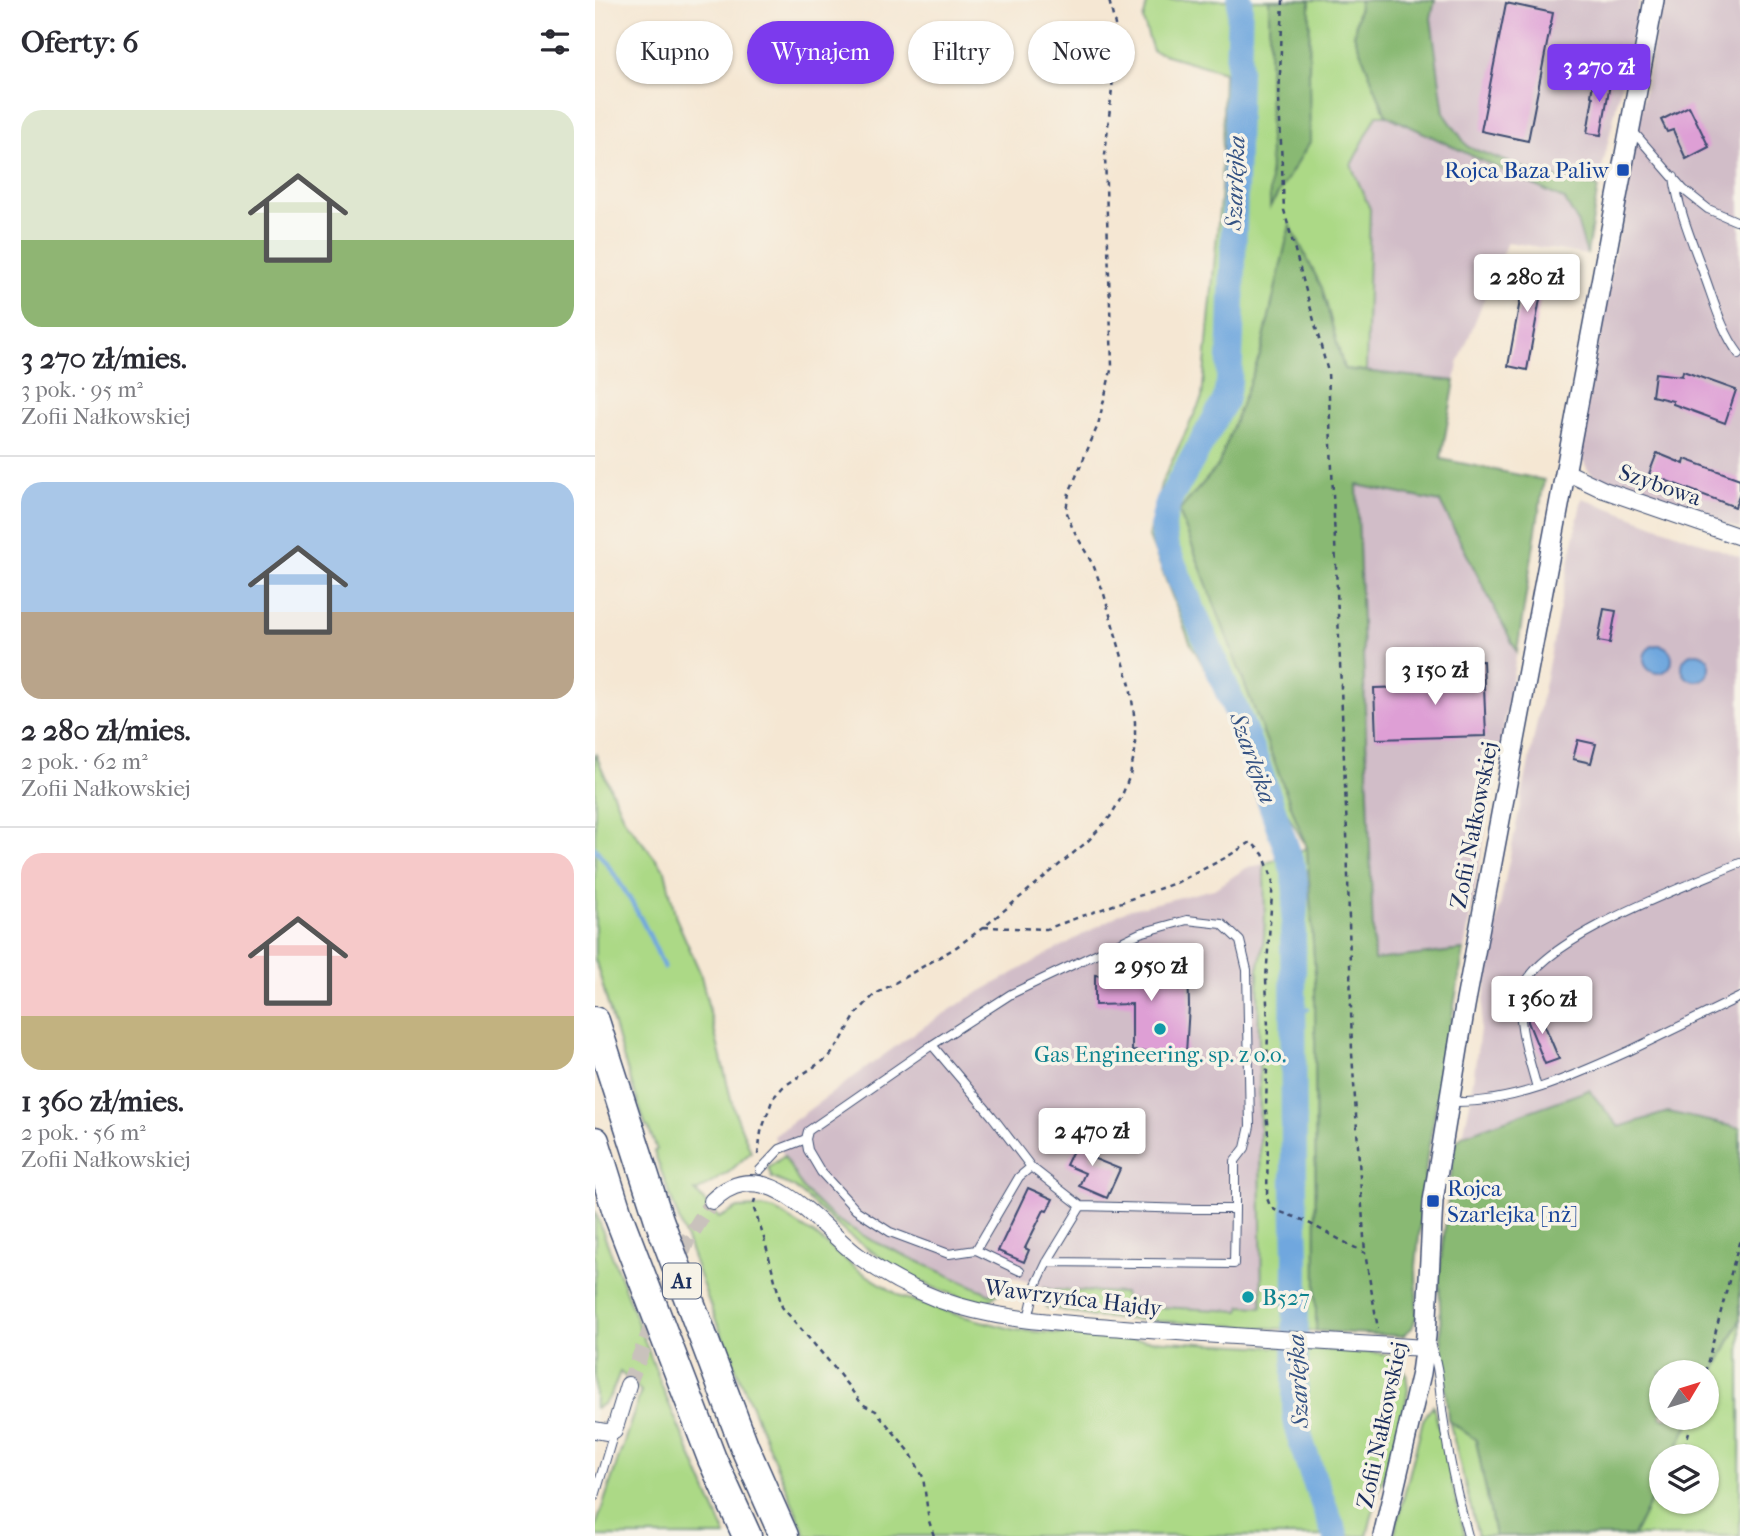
<!DOCTYPE html>
<html lang="pl">
<meta charset="utf-8">
<style>
body{margin:0;font-family:"IM FELL French Canon",serif;background:#f2f2f3;color:#2b2b33;height:100vh;display:flex;flex-direction:column;font-size:26px;white-space:nowrap}
*{box-sizing:border-box;margin:0}
p{font-size:23px;color:#7c7c81}
.icon{flex:none;width:38px;height:38px;fill:none;stroke:currentColor;stroke-width:2;stroke-linecap:round;stroke-linejoin:round}
.map{position:relative;flex:1;overflow:hidden}
.sheet{display:flex;flex-direction:column;background:#fff;width:595px}
.sheet>*{flex:none}
.hud{position:absolute;left:21px;top:21px;width:665px;height:63px;display:flex;gap:14px}
.needle{width:46px;rotate:52deg}
.buttons{position:absolute;left:1054px;top:1360px;display:grid;gap:14px}
.buttons a{display:grid;place-items:center;width:70px;height:70px;border-radius:50%;background:#fff;box-shadow:0 2px 5px #0004;font-size:35px}
.price{position:absolute;translate:-50% -60px;padding:0 16px;border-radius:7px;background:#fff;color:#222;font-size:23px;line-height:46px;filter:drop-shadow(0 2px 4px #0008)}
.price::after{content:'';position:absolute;left:50%;top:42px;width:21px;height:16px;margin-left:-10px;background:inherit;clip-path:polygon(0 0,100% 0,50% 100%)}
.price.on{background:#7c3aed;color:#fff}
ul{padding:0;list-style:none}
li{display:grid;align-content:center;gap:14px;height:371px;padding:0 21px}
li+li{border-top:2px solid #e1e1e2}
li span{display:grid;place-items:center;height:217px;border-radius:21px;color:#555}
li>.icon{margin-inline-start:auto}
span .icon{width:126px;height:126px;fill:#fffc;stroke-width:1}
li b{font-size:30px}
h2{display:flex;justify-content:space-between;align-items:center;height:84px;padding:0 21px;font-size:30px}
.chip{padding:0 24px;border-radius:32px;background:#fff;box-shadow:0 2px 5px #0004;font-size:24px;line-height:63px}
.chip.on{background:#7c3aed;color:#fff}
main{display:flex;flex:1;min-height:0}
.map>svg:first-child{display:block}
.industrial{fill:#d1bdc8}
.green{fill:#acd986;stroke:#648472;stroke-width:2}
.forest{fill:#89b973;stroke:#527468;stroke-width:2}
.water{fill:#70a7de;stroke:#466b9e;stroke-width:2}
.lines{fill:none;stroke-linecap:round;stroke-linejoin:round}
.stream{stroke:#70a7de;stroke-width:4.5}
.river{stroke:#70a7de;stroke-width:26}
.building{fill:#de9fd5}
.minor-tunnel{stroke:#c9c2bc;stroke-width:16;stroke-dasharray:16 8;stroke-linecap:butt}
.service-casing{stroke:#3c4b70;stroke-width:10}
.minor-casing{stroke:#3c4b70;stroke-width:18}
.tertiary-casing{stroke:#3c4b70;stroke-width:22}
.motorway-casing{stroke:#3c4b70;stroke-width:31}
.path{stroke:#3c4b70;stroke-width:2.5;stroke-dasharray:5 5;stroke-linecap:butt}
.service{stroke:#fff;stroke-width:8}
.minor{stroke:#fff;stroke-width:16}
.tertiary{stroke:#fff;stroke-width:19}
.motorway{stroke:#fff;stroke-width:28}
.transit-dot{fill:#1a4fb4;stroke:#f7f3e8;stroke-width:2.5}
.culture-dot{fill:#0f9aa8;stroke:#f7f3e8;stroke-width:2.5}
.labels{text-anchor:middle;dominant-baseline:central;stroke-width:7;stroke-linejoin:round;paint-order:stroke}
.shield{fill:#f7f3e8;stroke:#5d6a87;stroke-width:2}
.shield-label{font-size:21px;font-weight:bold;fill:#1b2f5e}
.transit-label{font-size:23px;fill:#164399;stroke:#f7f3e8;text-anchor:end}
.street-label{font-size:23px;fill:#1b2f5e;stroke:#f7f3e8}
.culture-label{font-size:23px;fill:#0d838f;stroke:#f7f3e8}
.water-label{font-size:24px;font-style:italic;fill:#355384;stroke:#f7f3e8}
</style>
<main>
<section class="sheet">
<h2>Oferty: 6<svg class="icon" aria-label="filters" viewBox="0 0 24 24"><path d="M4 7h16M4 17h16"/><circle cx="9" cy="7" r="2"/><circle cx="15" cy="17" r="2"/></svg></h2>
<ul>
<li><span style="background:linear-gradient(#dfe7d0 60%,#8fb573 0)"><svg class="icon" aria-label="home" viewBox="0 0 24 24"><path d="M3 11l9-7 9 7M6 9v11h12V9"/></svg></span><div><b>3 270 zł/mies.</b><p>3 pok. · 95 m²</p><p>Zofii Nałkowskiej</p></div></li>
<li><span style="background:linear-gradient(#a9c7e8 60%,#b9a48a 0)"><svg class="icon" aria-label="home" viewBox="0 0 24 24"><path d="M3 11l9-7 9 7M6 9v11h12V9"/></svg></span><div><b>2 280 zł/mies.</b><p>2 pok. · 62 m²</p><p>Zofii Nałkowskiej</p></div></li>
<li><span style="background:linear-gradient(#f6c9c9 75%,#c2b280 0)"><svg class="icon" aria-label="home" viewBox="0 0 24 24"><path d="M3 11l9-7 9 7M6 9v11h12V9"/></svg></span><div><b>1 360 zł/mies.</b><p>2 pok. · 56 m²</p><p>Zofii Nałkowskiej</p></div></li>
</ul>
</section>
<div class="map">
<svg width="1145" height="1536" viewBox="0 0 1145 1536">
<rect width="100%" height="100%" fill="#f7f3e8"/>
<filter id="ink" filterUnits="userSpaceOnUse"><feTurbulence type="fractalNoise" baseFrequency=".0143" numOctaves="2"/><feDisplacementMap in="SourceGraphic" scale="14" xChannelSelector="R" yChannelSelector="G"/><feConvolveMatrix kernelMatrix="1 2 1 2 8 2 1 2 1" color-interpolation-filters="sRGB"/></filter>
<filter id="wash" filterUnits="userSpaceOnUse"><feTurbulence type="fractalNoise" baseFrequency=".00686" numOctaves="4" result="noise"/><feDisplacementMap in="SourceGraphic" scale="28" xChannelSelector="R" yChannelSelector="G"/><feGaussianBlur stdDeviation="1.57" result="paint"/><feColorMatrix in="noise" values="0 0 0 0 0 0 0 0 0 0 0 0 0 0 0 0 0 1.4 0 .05"/><feComposite in="paint" operator="in"/></filter>
<g filter="url(#wash)">
<rect width="100%" height="100%" fill="#f5e7d3"/>
<path class="industrial" d="M840,0h205l-42,187 -61,-14 -69,-26 -24,-34 -13,-95z
M1069,0h76v529l-142,-50 -10,-9 -7,-13 1,-31 73,-390z
M782,115h9l179,85 12,21 10,34 -80,-13 -49,122 -3,17 -89,-10 4,-161 -19,-45z
M762,485l83,17 77,150 -53,298 -90,11z
M987,498l158,59v571l-72,-16 -50,15 -29,-37 -126,45 7,-32 20,-148z
M669,864v75l-1,14 -5,17 4,337 -20,-1 -1,5 -105,-5 -12,-7v-6l-72,-3 -39,-13 -8,11 -15,6 -119,-54 -39,-23 -29,-28 -30,-53 141,-103 53,-34 160,-89 87,-21 32,-21z"/>
<path class="green" d="M553,0h121l2,205 38,-136 1,-69h50l-6,35 32,80h-9l-26,50 19,44 -4,162 -22,-2 -22,-81 -32,-62 -29,126 -43,114 -39,45 128,337 8,126 1,357 -223,-14 -40,-9h-6l-5,-13 2,-7 8,2 72,3 1,6h11l1,7 103,5 2,-5 20,1 -4,-338c10,-33 6,-70 6,-105l43,-16 -117,-206 -41,-105 12,-53 41,-86 19,-208 3,-118 -71,-21 -10,-31z
M0,753l29,66 41,52 11,47 24,54 33,135 18,45 -22,20 -31,19h-3l24,27 19,-10 24,-1 13,3 40,25 42,34 45,28 56,18 58,15 97,8 267,15 18,6 3,4 5,10 2,17 -10,52 -19,46 -12,48h-561l-92,-220 -60,-165 3,-1 -9,-23h-2l-23,-70 -25,-88 -3,-10z
M189,1156l19,33 29,28 39,23 119,54 15,-6 -17,14 -23,-3 -33,-12 -39,-21 -45,-31 -54,-48 -22,-9 -4,-10z
M0,1211l71,186 60,139h-131v-7l46,-138 -21,-19c-6,14 -9,31 -25,36z
M1145,1320v216h-107l28,-56v22h45v-46h-33l19,-38h14v-30z
M838,1405l32,131h-71l29,-116z
M854,1420l27,20 19,96h-17z"/>
<path class="forest" d="M674,0h41l-1,69 1,73 -40,65z
M765,0h75l-4,18 13,95 24,34 69,26 61,14 -11,68 -10,-34 -12,-21 -179,-85 -32,-80z
M695,225l32,63 22,81 111,12 -14,78 103,21 -27,172 -77,-150 -83,-17 17,475 90,-10 -37,207 -11,109 1,49 -5,13 -9,8 -87,-5 -1,-357 -8,-126 -128,-337 39,-45 43,-114z
M994,1090l30,37 49,-15 72,16v192l-34,68v-16h-45v46h31l-19,38h-12v24l-28,56h-138l-19,-96 -28,-20 -7,-84 -2,-59 16,-134 8,-8z"/>
<path class="water" d="M1049 659a14 14 0 1 1 28 0a14 14 0 1 1-28 0Z
M1087 667a14 14 0 1 1 28 0a14 14 0 1 1-28 0Z"/>
<g class="lines">
<path class="stream" d="M0,848c29,37 51,76 69,120
M699,1014l14,-5"/>
<path class="river" d="M645,0l-9,335 -2,47 -4,19 -54,96c-8,18 -10,31 -5,50l71,166 20,50 33,96 4,14 2,21 -3,39 1,258 2,64 -1,155c2,25 11,46 19,69 8,19 13,38 22,57"/>
</g>
<g id="blocks">
<path class="building" d="M911,3l47,10 -25,128 -47,-10z
M999,75l17,3 -10,57 -14,-2 6,-36 -2,-1z
M1094,106l20,41 -23,12 -13,-29 -6,2 -6,-12z
M933,257l19,4 -20,109 -19,-4z
M1088,371l53,19 -11,33 -52,-19v-3l-21,-5 3,-23 27,3z
M1062,453l27,11 1,-5 55,20v13l-5,15 -86,-33z
M1009,609l12,2 -6,32 -12,-2z
M888,661l3,75 -110,3 -2,-51 73,-2 -1,-24z
M983,740l18,4 -5,19 -18,-4z
M523,961l70,4 1,41 -3,47 -54,-2v-47l-37,1v-30l23,3z
M942,1007l22,52 -14,5 -17,-42 -1,-11z
M486,1134l16,7 -7,16 30,12 -13,29 -28,-12 6,-13 -19,-8z
M433,1188l25,11 -6,12 -3,-1 -19,38 4,2 -5,12 -26,-11z"/>
</g>
</g>
<g filter="url(#ink)">
<use href="#blocks" fill-opacity="0" stroke="#3c4b70" stroke-width="2"/>
<g class="lines">
<path class="minor-tunnel" d="M33,1385l59,-144 25,-40"/>
<g class="service-casing">
<path id="service" d="M1037,130l52,60 24,19 28,12h4
M1079,177c5,36 20,69 32,103 9,25 17,53 33,74
M337,1045l79,-51 129,-61 47,-13 35,4 18,17 7,29 3,156 -5,22 -10,13v48h-41l-113,-3 -34,56 -11,23 -8,34
M942,1088c-7,-27 -23,-71 -14,-99 16,-50 168,-105 217,-126
M856,1102c62,2 123,-26 178,-51 37,-18 74,-36 111,-54
M165,1170l20,-21 26,-10
M381,1250l-27,4 -59,-22 -34,-22 -35,-38 -13,-22 -2,-11 2,-8 124,-86 60,71 39,51
M452,1262l187,2 1,-55
M425,1271l-44,-21 43,-73 12,-10 50,39
M834,1342c12,25 10,54 15,81 5,38 14,76 24,113
M0,1496l19,-64"/>
</g>
<g class="minor-casing">
<path id="minor" d="M971,472l38,18 136,47
M117,1201c53,-52 104,23 145,54 25,18 54,34 83,45 58,21 122,23 183,28 101,8 201,14 302,20
M0,1430l11,2 8,-1 14,-46"/>
</g>
<g class="tertiary-casing">
<path id="tertiary" d="M788,1536l38,-163 5,-37 7,-135 32,-195 189,-1006"/>
</g>
<g class="motorway-casing">
<path id="motorway" d="M0,1021l64,199 86,228 39,88
M0,1141l23,74 94,244 35,77"/>
</g>
<path class="path" d="M688,0l-4,99 5,111 44,162 19,461 5,220 13,200
M389,927l62,2 132,-47 47,-24 26,-16 12,12 10,26 -7,99 2,48 -2,83 2,24 -1,64 3,8 5,4 28,10 62,33 13,76
M163,1155l3,-23 12,-34 10,-11 46,-30 13,-18 15,-26 17,-18 81,-47 29,-21 104,-86 22,-24 11,-19 9,-23 5,-24v-29l-5,-37 -26,-91 -10,-27 -22,-40 -6,-17 3,-17 29,-68 14,-59 -7,-211 11,-105 -1,-25 -6,-25
M160,1199l-2,7 11,32 18,69 50,58 30,39 14,7 34,41 13,25 6,44 5,15
M1110,1372l35,-133
M1087,1456l11,-38"/>
<use href="#service" class="service"/>
<use href="#minor" class="minor"/>
<use href="#tertiary" class="tertiary"/>
<use href="#motorway" class="motorway"/>
</g>
</g>
<g class="transit-dot">
<rect x="1021" y="163" width="14" height="14" rx="3.5"/>
<rect x="831" y="1194" width="14" height="14" rx="3.5"/>
</g>
<g class="culture-dot">
<circle cx="565" cy="1029" r="7"/>
<circle cx="653" cy="1297" r="7"/>
</g>
<g class="labels">
<rect class="shield" x="68" y="1263.5" width="38" height="35" rx="5"/>
<g class="shield-label">
<text x="87" y="1281">A1</text>
</g>
<g class="transit-label">
<text x="1014" y="170">Rojca Baza Paliw</text>
<text x="852" y="1188" text-anchor="start">Rojca<tspan x="852" dy="26">Szarlejka [nż]</tspan></text>
</g>
<g class="street-label">
<text transform="translate(1065 485) rotate(19)">Szybowa</text>
<text transform="translate(879 825) rotate(-79)">Zofii Nałkowskiej</text>
<text transform="translate(478 1298) rotate(7)">Wawrzyńca Hajdy</text>
<text transform="translate(787 1425) rotate(-78)">Zofii Nałkowskiej</text>
</g>
<g class="culture-label">
<text x="565" y="1054">Gas Engineering. sp. z o.o.</text>
<text x="667" y="1297" text-anchor="start">B527</text>
</g>
<g class="water-label">
<text transform="translate(640 183) rotate(-88)">Szarlejka</text>
<text transform="translate(658 758) rotate(70)">Szarlejka</text>
<text transform="translate(703 1381) rotate(-93)">Szarlejka</text>
</g>
</g>
</svg>
<div class="buttons">
<a><svg class="needle" viewBox="-14 -14 28 28"><path d="M0-13l5 13h-10z" fill="#e53935"/><path d="M0 13l5-13h-10z" fill="#7c7c81"/></svg></a>
<a><svg class="icon" aria-label="layers" viewBox="0 0 24 24"><path d="M12 4l9 5-9 5-9-5zM3 14l9 5 9-5"/></svg></a>
</div>
<b class="price on" style="left:1004px;top:104px">3 270 zł</b>
<b class="price" style="left:932px;top:314px">2 280 zł</b>
<b class="price" style="left:840px;top:707px">3 150 zł</b>
<b class="price" style="left:556px;top:1003px">2 950 zł</b>
<b class="price" style="left:947px;top:1036px">1 360 zł</b>
<b class="price" style="left:497px;top:1168px">2 470 zł</b>
<div class="hud">
<a class="chip">Kupno</a>
<a class="chip on">Wynajem</a>
<a class="chip">Filtry</a>
<a class="chip">Nowe</a>
</div>
</div>
</main>
